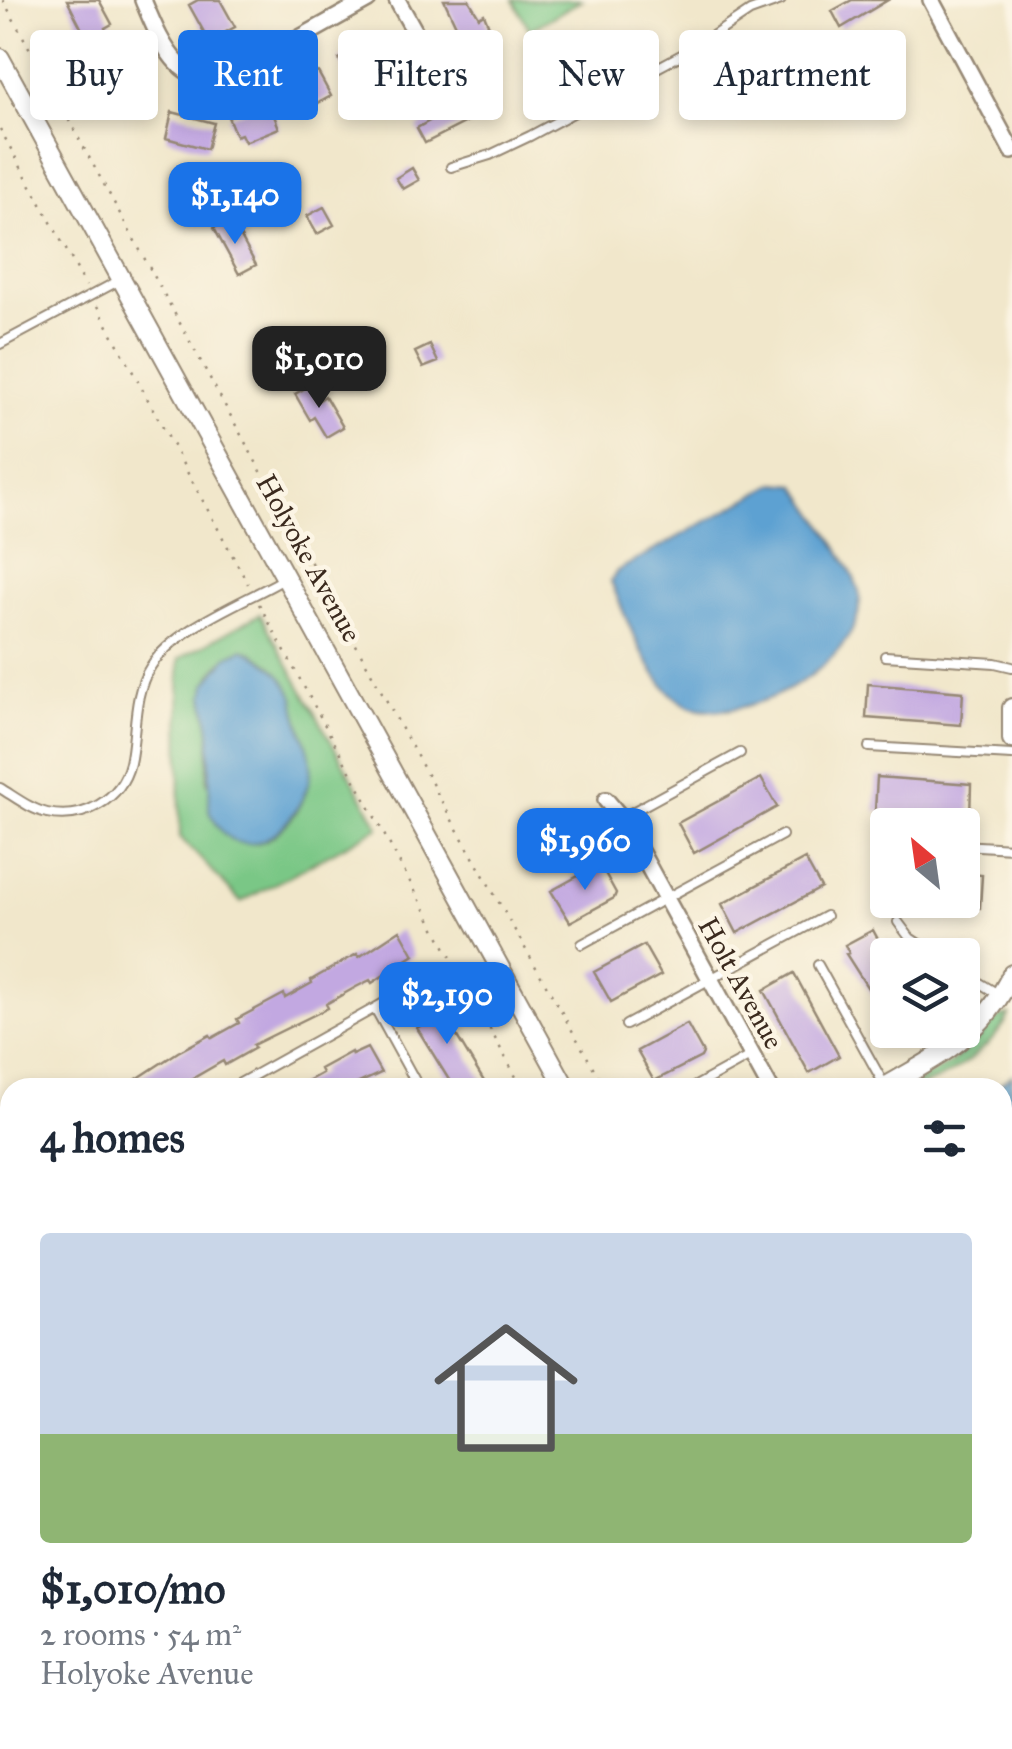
<!DOCTYPE html>
<meta charset="utf-8">
<style>
body{margin:0;font-family:"IM FELL Great Primer",serif;background:#f6f6f7;color:#1f2937;height:100vh;display:flex;flex-direction:column;font-size:38px;white-space:nowrap}
*{box-sizing:border-box;margin:0}
p{font-size:32px;color:#747a83}
.icon{flex:none;width:55px;height:55px;fill:none;stroke:currentColor;stroke-width:2;stroke-linecap:round;stroke-linejoin:round}
.map{position:relative;flex:1;overflow:hidden}
.side{position:absolute;left:0px;top:1078px;width:1012px;height:672px;display:flex;flex-direction:column;background:#fff;border-radius:30px 30px 0 0;box-shadow:0 5px 15px #0003}
.side>*{flex:none}
.hud{position:absolute;left:30px;top:30px;width:952px;height:90px;display:flex;gap:20px}
.needle{width:65px;rotate:331deg}
.tools{position:absolute;left:870px;top:808px;display:grid;gap:20px}
.tools a{display:grid;place-items:center;width:110px;height:110px;border-radius:10px;background:#fff;box-shadow:0 5px 15px #0003;font-size:50px}
.price{position:absolute;translate:-50% -85px;padding:0 22px;border-radius:20px;background:#1a73e8;color:#fff;font-size:32px;line-height:65px;filter:drop-shadow(0 2px 5px #0008)}
.price::after{content:'';position:absolute;left:50%;top:60px;width:30px;height:22px;margin-left:-15px;background:inherit;clip-path:polygon(0 0,100% 0,50% 100%)}
.price.current{background:#222;color:#fff}
ul{padding:0;list-style:none}
li{display:grid;align-content:center;gap:20px;height:530px;padding:0 40px}
li+li{border-top:2px solid #e0e1e3}
li span{display:grid;place-items:center;height:310px;border-radius:10px;color:#555}
li>.icon{margin-inline-start:auto}
span .icon{width:180px;height:180px;fill:#fffc;stroke-width:1}
li b{font-size:42px}
h2{display:flex;justify-content:space-between;align-items:center;height:120px;padding:0 40px;font-size:42px}
.tag{padding:0 35px;border-radius:10px;background:#fff;box-shadow:0 5px 15px #0003;font-size:35px;line-height:90px}
.tag.current{background:#1a73e8;color:#fff}
.map>svg:first-child{display:block}
.built{fill:#f2cfe2}
.green{fill:#7ac786;stroke:#5a7852;stroke-width:2.5;fill-rule:evenodd}
.water{fill:#5da1d2;stroke:#4c6678;stroke-width:2.5}
.lines{fill:none;stroke-linecap:round;stroke-linejoin:round}
.stream{stroke:#5da1d2;stroke-width:4}
.building{fill:#c2a8e1}
.service-casing{stroke:#968874;stroke-width:12}
.minor-casing{stroke:#968874;stroke-width:20}
.tertiary-casing{stroke:#968874;stroke-width:22}
.secondary-casing{stroke:#968874;stroke-width:25}
.path{stroke:#968874;stroke-width:2.5;stroke-dasharray:2.5 8;stroke-linecap:butt}
.service{stroke:#fff;stroke-width:8}
.minor{stroke:#fff;stroke-width:15}
.tertiary{stroke:#fff;stroke-width:18}
.secondary{stroke:#fff;stroke-width:20}
.labels{text-anchor:middle;dominant-baseline:central;stroke-width:9;stroke-linejoin:round;paint-order:stroke}
.street-label{font-size:28px;fill:#3b2a1e;stroke:#fcf5e5}
</style>
<div class="map">
<svg width="1012" height="1749" viewBox="0 0 1012 1749">
<rect width="100%" height="100%" fill="#fcf5e5"/>
<filter id="ink" filterUnits="userSpaceOnUse"><feTurbulence type="fractalNoise" baseFrequency=".01" numOctaves="2"/><feDisplacementMap in="SourceGraphic" scale="20" xChannelSelector="R" yChannelSelector="G"/><feConvolveMatrix kernelMatrix="1 2 1 2 8 2 1 2 1" color-interpolation-filters="sRGB"/></filter>
<filter id="wash" filterUnits="userSpaceOnUse"><feTurbulence type="fractalNoise" baseFrequency=".0048" numOctaves="4" result="noise"/><feDisplacementMap in="SourceGraphic" scale="40" xChannelSelector="R" yChannelSelector="G"/><feGaussianBlur stdDeviation="2.25" result="paint"/><feColorMatrix in="noise" values="0 0 0 0 0 0 0 0 0 0 0 0 0 0 0 0 0 1.4 0 .05"/><feComposite in="paint" operator="in"/></filter>
<g filter="url(#wash)">
<rect width="100%" height="100%" fill="#f1e7cb"/>
<path class="built" d="M0,1622h10v118h245l11,9h-266z"/>
<path class="green" d="M513,0h69l-52,30z
M260,614l119,213 -138,75 -61,-65 -1,-178zM243,649c36,15 45,33 55,68 12,44 22,77 -18,113 -10,10 -20,15 -34,13l-39,-61 3,-51 -6,-35 8,-22 16,-18z
M1009,1015c-12,29 -69,73 -101,72l44,-25 48,-45z
M300,1740h143l10,3 4,-3h59l-15,9h-185z"/>
<path class="water" d="M776,483l20,2c14,20 63,90 64,112 2,66 -109,128 -168,110 -39,-13 -67,-91 -81,-126l6,-10z
M243,649c20,8 41,25 50,46 3,7 2,15 5,22 4,16 14,35 13,52 -5,53 -73,115 -102,40l1,-78 -6,-35 2,-12 22,-28z
M1012,1075v107l-9,-19 -1,-75 -6,-1z
M1012,1263v61l-9,-15v-36z
M222,1740h78l16,9h-88z"/>
<g class="lines">
<path class="stream" d="M349,1740l6,9"/>
</g>
<g id="blocks">
<path class="building" d="M67,0h32l13,24 -7,4 8,14 -19,11z
M198,0h22l15,27 -26,14 -20,-36z
M444,0h25l10,17 5,-3 9,23 -25,14z
M852,0h36l-47,28 -9,-17z
M376,45l12,21 -29,16 -7,-12 -5,3 -8,-14 18,-10 4,5z
M889,54l9,17 -10,6 -10,-17z
M123,60l22,27 -20,16 -16,-20 7,-6 -6,-7z
M318,72l13,24 -24,13 -6,-10 -10,6 -8,-13z
M474,96l10,17 -59,30 -8,-15z
M268,101l11,27 -34,14 -4,-8 -5,2 -8,-19z
M172,112l42,11 -7,26 -41,-11z
M412,168l7,12 -16,9 -7,-11z
M324,207l10,18 -17,9 -10,-18z
M231,219l25,46 -17,9 -25,-46z
M430,345l8,17 -15,6 -8,-16z
M309,386l9,15 7,-5 18,31 -17,10 -12,-20 -4,3 -15,-26z
M868,684l95,8 -2,33 -95,-7z
M877,777l94,7 -1,34 -95,-7z
M761,778l16,29 -83,46 -16,-30z
M805,859l16,29 -84,45 -15,-29z
M600,864l16,29 -2,5 -44,24 -19,-31z
M962,873l20,2 -2,33h-18z
M400,930l14,25 -42,28 -2,-3 -14,7 -30,17 2,4 -75,37 2,3 -30,17 -2,-4 -47,27h-53l55,-36 32,-17 2,3 27,-15 -2,-4 47,-25 1,4 27,-15 -1,-3 46,-26 2,3z
M873,930l15,28v73l-13,-26 3,-1 -32,-50 3,-1 -4,-8z
M644,945l17,30 -50,27 -17,-30z
M794,973l45,83 -30,17 -45,-83z
M439,997l8,16 -3,2 44,73h-34l-37,-60 3,-2 -8,-14z
M687,1024l16,29 -2,4 -47,24 -17,-30z
M367,1048l14,25 -33,15h-53l27,-15 -2,-4 31,-17 1,3z
M1012,1734v15h-29l19,-9z"/>
</g>
</g>
<g filter="url(#ink)">
<use href="#blocks" fill-opacity="0" stroke="#968874" stroke-width="2.5"/>
<g class="lines">
<g class="service-casing">
<path id="service" d="M451,167l39,-12 40,-19 166,-89 54,-36 31,-11
M0,344l120,-64
M885,656l110,7 17,4
M869,747l143,8
M0,788c15,9 30,21 47,25 36,8 74,-13 83,-50 7,-31 2,-68 21,-97 24,-38 93,-64 133,-87
M877,839l11,1
M962,845l50,3
M541,862l199,-109
M898,922l12,16 26,17
M582,944l200,-109
M818,965l67,121
M962,972l39,24
M375,1008l58,-33
M626,1025l200,-109
M231,1088l144,-80 44,80
M692,1088l60,-33
M0,1417h10"/>
</g>
<g class="minor-casing">
<path id="minor" d="M143,0c18,43 38,97 96,72l129,-72
M397,0l36,64
M931,0l81,151
M606,800l17,20 147,268"/>
</g>
<g class="tertiary-casing">
<path id="tertiary" d="M0,58l566,1030
M1012,708v31
M883,1088c56,-32 100,-53 129,-114
M0,1704l10,-31
M910,1740l5,9
M929,1740l5,9"/>
</g>
<g class="secondary-casing">
<path id="secondary" d="M1002,1489l10,-4
M1002,1521l10,-5
M555,1749l16,-9
M615,1749l15,-9"/>
</g>
<path class="path" d="M3,0l450,822 152,266
M0,129l86,157
M97,306l151,278
M259,604l263,484
M1002,1543l10,-5
M0,1615l10,-112
M648,1749l14,-9"/>
<use href="#service" class="service"/>
<use href="#minor" class="minor"/>
<use href="#tertiary" class="tertiary"/>
<use href="#secondary" class="secondary"/>
</g>
</g>
<g class="labels">
<g class="street-label">
<text transform="translate(309 558) rotate(61)">Holyoke Avenue</text>
<text transform="translate(741 983) rotate(61)">Holt Avenue</text>
</g>
</g>
</svg>
<div class="tools">
<a><svg class="needle" viewBox="-14 -14 28 28"><path d="M0-13l5 13h-10z" fill="#e53935"/><path d="M0 13l5-13h-10z" fill="#747a83"/></svg></a>
<a><svg class="icon" aria-label="layers" viewBox="0 0 24 24"><path d="M12 4l9 5-9 5-9-5zM3 14l9 5 9-5"/></svg></a>
</div>
<b class="price" style="left:235px;top:247px">$1,140</b>
<b class="price current" style="left:319px;top:411px">$1,010</b>
<b class="price" style="left:585px;top:893px">$1,960</b>
<b class="price" style="left:447px;top:1047px">$2,190</b>
<div class="hud">
<a class="tag">Buy</a>
<a class="tag current">Rent</a>
<a class="tag">Filters</a>
<a class="tag">New</a>
<a class="tag">Apartment</a>
</div>
<section class="side">
<h2>4 homes<svg class="icon" aria-label="filters" viewBox="0 0 24 24"><path d="M4 7h16M4 17h16"/><circle cx="9" cy="7" r="2"/><circle cx="15" cy="17" r="2"/></svg></h2>
<ul>
<li><span style="background:linear-gradient(#c9d6e8 65%,#8fb573 0)"><svg class="icon" aria-label="home" viewBox="0 0 24 24"><path d="M3 11l9-7 9 7M6 9v11h12V9"/></svg></span><div><b>$1,010/mo</b><p>2 rooms · 54 m²</p><p>Holyoke Avenue</p></div></li>
</ul>
</section>
</div>
